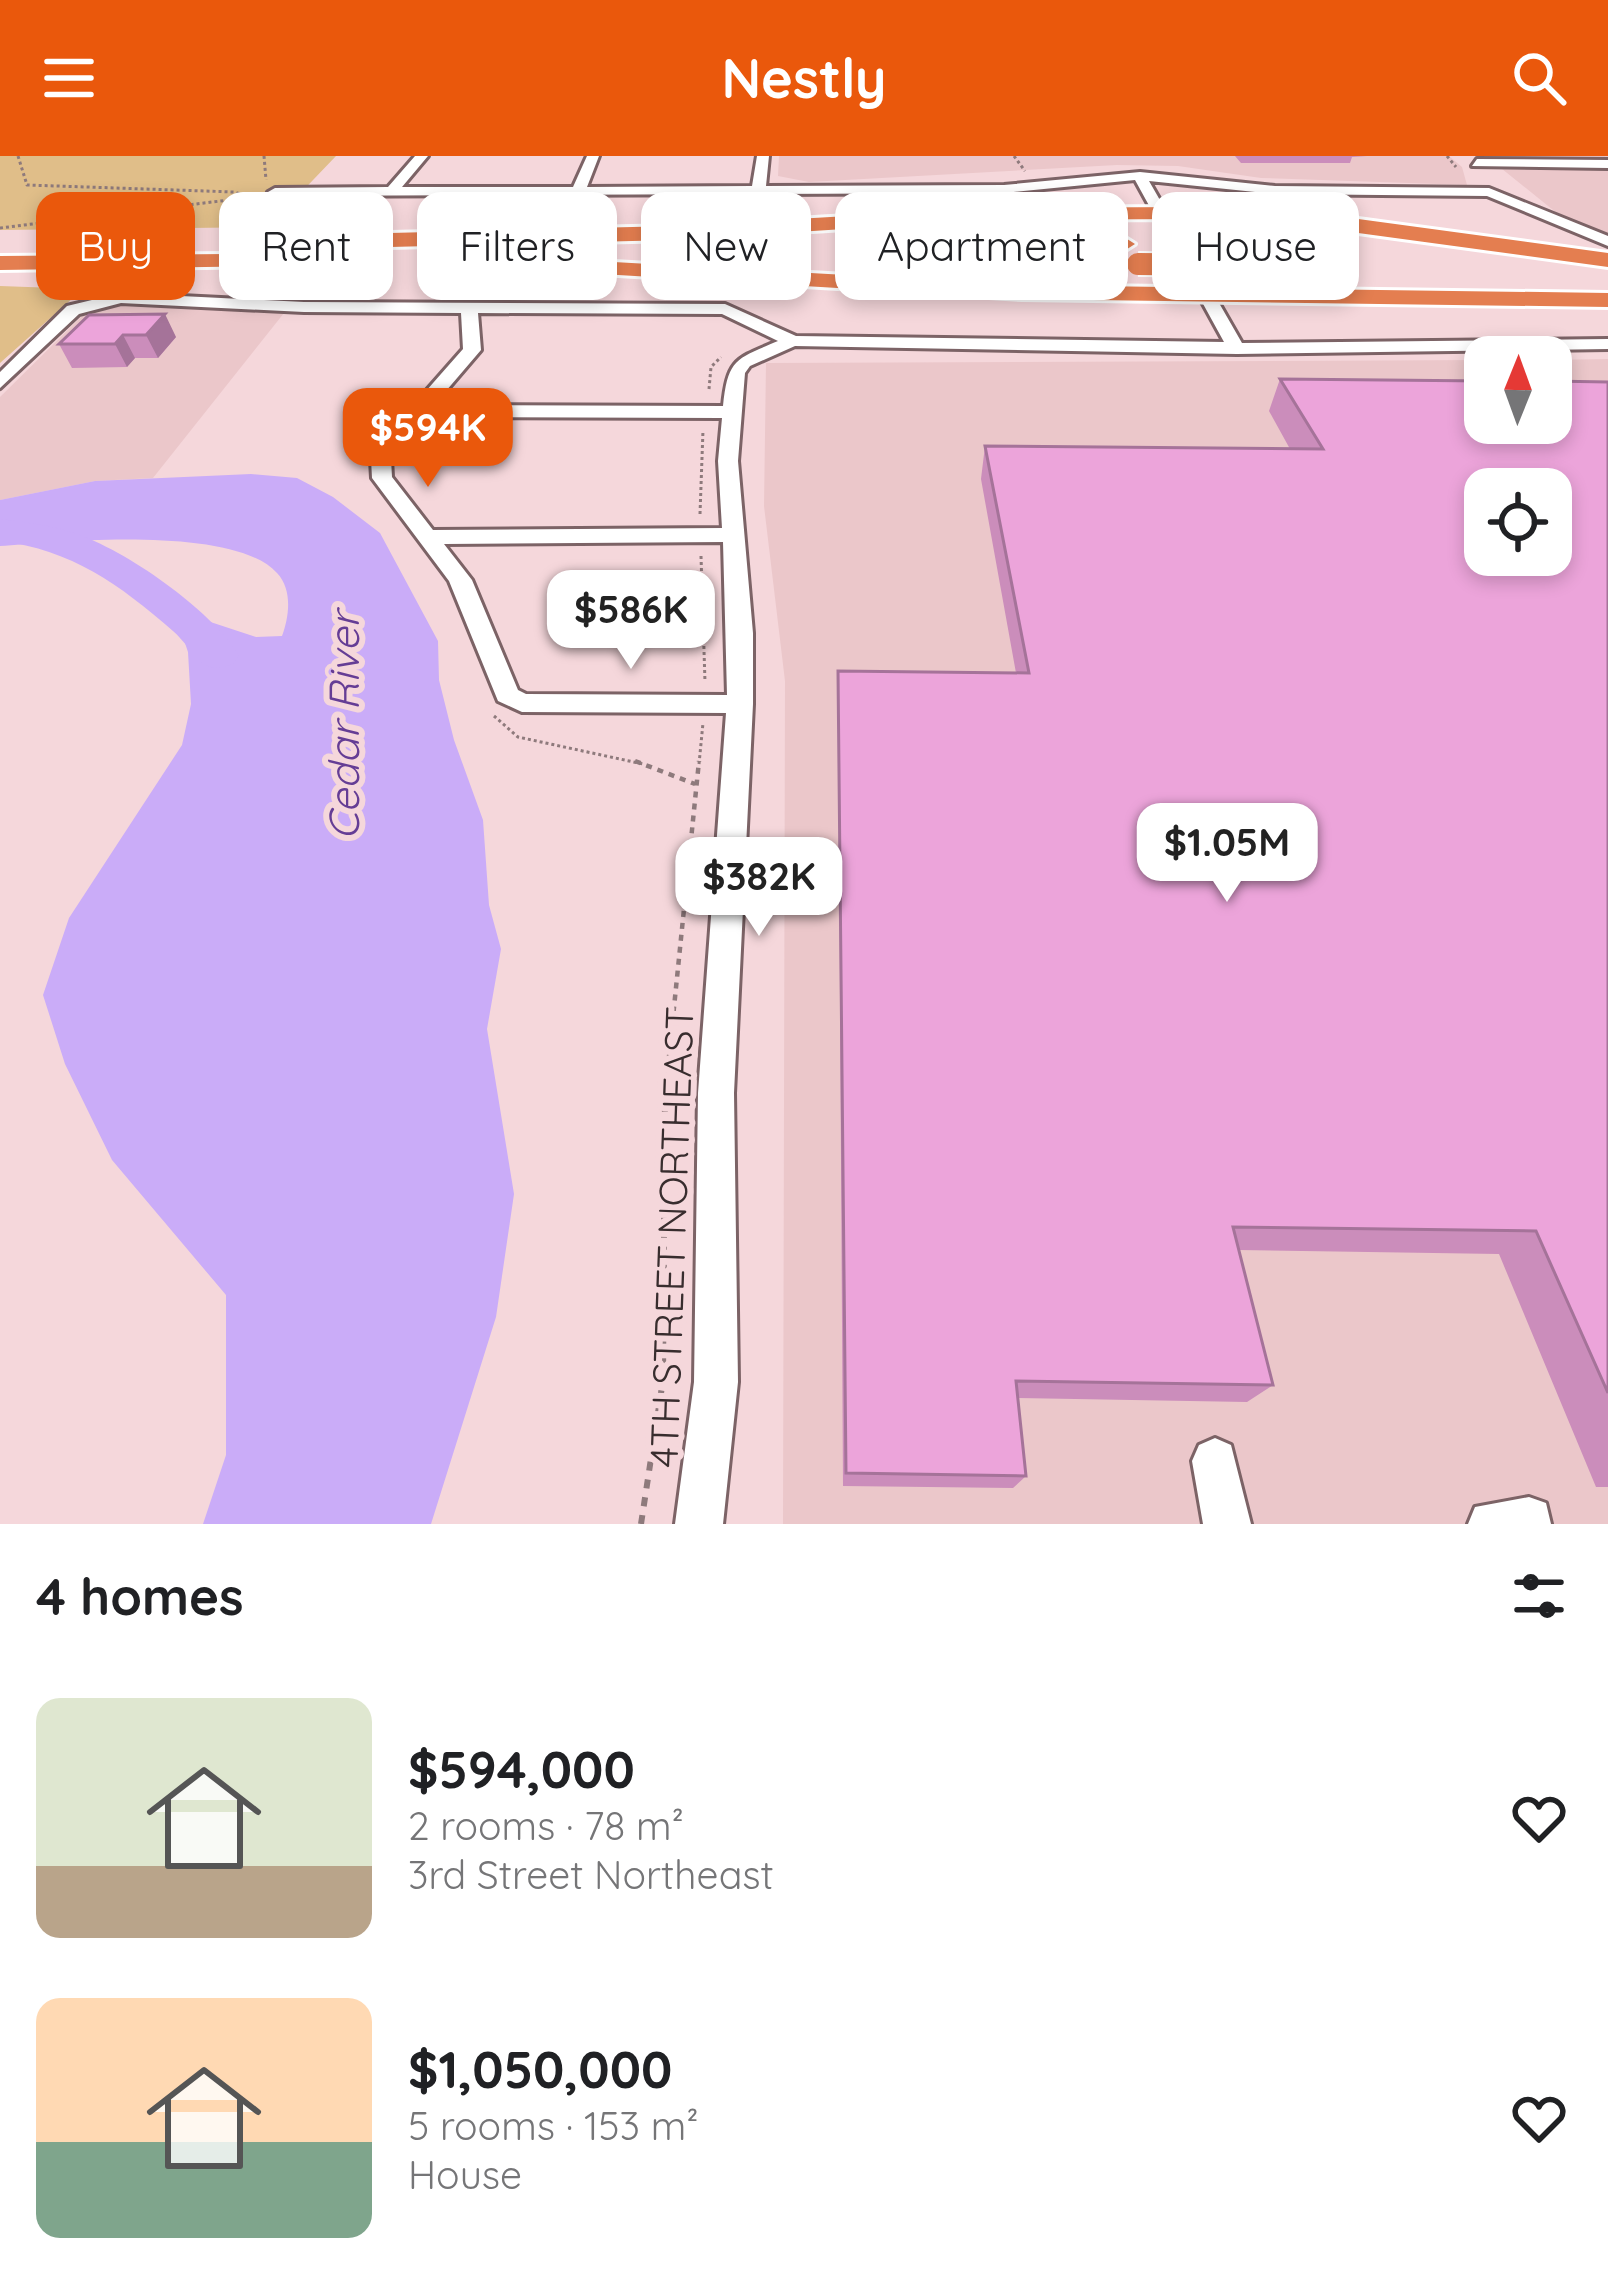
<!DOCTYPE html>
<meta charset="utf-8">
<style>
body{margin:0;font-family:Quicksand,sans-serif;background:#f6f6f6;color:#202124;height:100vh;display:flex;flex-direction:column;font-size:45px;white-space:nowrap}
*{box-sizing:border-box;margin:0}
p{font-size:39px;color:#757577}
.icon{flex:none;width:66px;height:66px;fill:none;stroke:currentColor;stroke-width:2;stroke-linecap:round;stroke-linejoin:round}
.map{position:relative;height:1368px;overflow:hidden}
.sheet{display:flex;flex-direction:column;background:#fff;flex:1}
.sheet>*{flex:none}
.guide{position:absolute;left:36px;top:36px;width:1536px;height:108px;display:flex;gap:24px}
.needle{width:78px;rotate:1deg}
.tools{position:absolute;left:1464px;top:180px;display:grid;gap:24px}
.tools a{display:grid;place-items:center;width:108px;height:108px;border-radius:24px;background:#fff;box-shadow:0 6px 18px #0003;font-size:60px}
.price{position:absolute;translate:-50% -102px;padding:0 27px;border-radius:24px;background:#fff;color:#222;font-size:39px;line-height:78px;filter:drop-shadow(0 3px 6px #0008)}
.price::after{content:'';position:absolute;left:50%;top:72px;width:36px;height:27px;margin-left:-18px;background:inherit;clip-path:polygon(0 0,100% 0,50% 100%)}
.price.on{background:#ea580c;color:#fff}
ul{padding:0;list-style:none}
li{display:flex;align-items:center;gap:36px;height:300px;padding:0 36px}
li span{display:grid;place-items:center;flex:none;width:336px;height:240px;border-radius:24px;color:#555}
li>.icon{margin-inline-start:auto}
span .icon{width:144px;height:144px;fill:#fffc;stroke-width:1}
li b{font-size:51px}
h2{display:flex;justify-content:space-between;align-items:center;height:144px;padding:0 36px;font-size:51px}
.tag{padding:0 42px;border-radius:24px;background:#fff;box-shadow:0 6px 18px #0003;font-size:42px;line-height:108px}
.tag.on{background:#ea580c;color:#fff}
header{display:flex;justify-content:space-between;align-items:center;height:156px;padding:0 36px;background:#ea580c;color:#fff;font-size:54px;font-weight:700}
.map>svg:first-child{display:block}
.built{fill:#ebc7ca;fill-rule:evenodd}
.green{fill:#e0be89}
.water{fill:#caacf8}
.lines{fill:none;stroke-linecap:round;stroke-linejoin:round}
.river{fill:#caacf8;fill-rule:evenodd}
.minor-casing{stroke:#7c6366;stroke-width:6}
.highway-casing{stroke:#fff;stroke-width:6}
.path-far2{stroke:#8e7a7c;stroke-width:3;stroke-dasharray:3 3;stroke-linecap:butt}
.path-far1{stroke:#8e7a7c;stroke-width:4.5;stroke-dasharray:6 6;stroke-linecap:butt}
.path{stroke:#8e7a7c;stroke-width:6;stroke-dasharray:9 9;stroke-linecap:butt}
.minor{fill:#fff;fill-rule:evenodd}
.highway{fill:#e47e50;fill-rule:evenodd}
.highway-bridge-casing{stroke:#fff;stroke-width:26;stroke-linecap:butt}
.highway-bridge{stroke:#e47e50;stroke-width:22}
.wall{fill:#cb8dbb}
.shaded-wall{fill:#a57399}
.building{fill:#eca4da;stroke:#a57399;stroke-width:3;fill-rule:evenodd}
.labels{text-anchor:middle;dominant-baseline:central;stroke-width:12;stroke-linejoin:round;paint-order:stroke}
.street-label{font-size:39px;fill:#382d2e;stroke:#f5d7db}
.water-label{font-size:42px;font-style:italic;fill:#653d95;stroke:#f5d7db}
</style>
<header><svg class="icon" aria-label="menu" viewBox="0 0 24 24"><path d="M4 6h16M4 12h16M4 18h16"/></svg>Nestly<svg class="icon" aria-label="search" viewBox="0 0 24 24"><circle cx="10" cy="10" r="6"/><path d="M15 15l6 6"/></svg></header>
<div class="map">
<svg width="1608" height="1368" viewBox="0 0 1608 1368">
<rect width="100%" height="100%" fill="#f5d7db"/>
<path class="built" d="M779,0h670l13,11 5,18 -206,-7 -83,-12 -61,-1 -308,17 -31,-6z
M1486,0h122v78l-50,-20z
M117,148l167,9 -131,165 -58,3 -95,19v-103l86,-85z
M1608,203v1165h-825l2,-843 -21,-175 2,-143 719,-3v63h66v-63zM1485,333h66v66h-66z"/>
<path class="green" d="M0,0h336l-68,71 -268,3z
M0,130l83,3 -83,74z"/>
<path class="water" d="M251,318l46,4 36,19 47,36 58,108 1,39 15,60 29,80 6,85 12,44 -14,80 27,165 -18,123 -65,207h-228l23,-69v-160l-114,-135 -47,-96 -22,-69 26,-77 113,-173 9,-41 -3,-52 -14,-42 82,27 26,-1c7,-19 11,-46 -5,-63 -43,-48 -216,-32 -277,-27v-46l95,-19z"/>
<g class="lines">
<path class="river" d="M0,363c25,3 50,6 74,14 52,17 136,76 165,122l-6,9c-8,3 -18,6 -27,1 -12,-7 -22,-25 -33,-34 -54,-47 -101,-81 -173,-90z"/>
<g class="minor-casing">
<path id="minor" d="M415,0h13l-26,31h171l14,-31h12l-12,31 165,-1 5,-30h12l-3,30 238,-1 136,-13 135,14 214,2 119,48v10l-121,-50 -212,-2 -126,-13 93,162 366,-4v10l-371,5 -442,-8 -45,20 -5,7 -7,88 15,172v71l-19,389 4,289 -15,142h-48l19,-142 4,-289 28,-380 -204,-1 -24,-11 -49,-120 -77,-103 -1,-19 10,-17 82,-93 -2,-36 -157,-1 -183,-9 -42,11 -79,74v-16l67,-66 54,-13 183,9 421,2 71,32 428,6 -89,-162 -131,13 -729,3 -7,-4 7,-4 113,-1zM478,157l244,1 56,27c-42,18 -50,17 -55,65l-289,-1 47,-55zM424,261l298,1 -4,43 4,67 -289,2 -41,-53 -1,-18zM723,386l4,153 -201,-1 -8,-4 -46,-110 -28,-36z
M1477,3l131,1v8l-136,-2z
M1215,1282l16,7 20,79h-48l-11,-63 7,-16z
M1529,1341l17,6 5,21h-83l7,-17z"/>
</g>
<g class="highway-casing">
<path id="highway" d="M1198,51l116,6 294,40v14l-294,-40 -116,-8 -213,1 -311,20 -364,9 -11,-7 11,-7 364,-9 311,-18z
M971,81h153l11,7 -11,7 -161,-2v-10z
M345,97l12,7 -4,5 -353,5v-14z
M543,102l479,27 586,8v14l-586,-8 -487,-29 -4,-5z"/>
</g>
<path class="path-far2" d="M18,0l9,29 207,7 20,6
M264,0l2,24
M1014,0l11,15
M1447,0l9,11
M0,72l245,-30
M709,233l2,-22 10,-10
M700,358l3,-84
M701,400l4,126
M494,560l24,21 125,27
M699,608l4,-41"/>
<path class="path-far1" d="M635,605l60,23
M665,940l34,-335"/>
<path class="path" d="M641,1368l22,-144 2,-287"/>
<use href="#minor" class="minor"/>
<use href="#highway" class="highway"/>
<g class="highway-bridge-casing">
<path id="highway-bridge" d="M1138,108l110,1"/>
</g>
<use href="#highway-bridge" class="highway-bridge"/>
</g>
<path class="wall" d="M1235,0h132l-15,1 -2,6h-109z
M89,159l87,22 -18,21h-23l-8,9 -55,1 -13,-24z
M1280,223l328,3v1105h-12l-97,-233 -260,-4 34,135 -26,17 -229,-4 8,78 -13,12 -170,-2 -5,-815 178,2 -35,-194 4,-33 305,3 -21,-38z"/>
<path class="shaded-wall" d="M165,158l11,23 -18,21 -12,-23z
M123,179l12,23 -8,9 -12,-23z"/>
<path class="building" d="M165,158l-19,21h-23l-8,9h-56l30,-29z
M1280,223l205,2v42h66v-42l57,1v1011l-72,-162 -303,-4 40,158 -257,-4 10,95 -180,-3 -8,-802 191,2 -44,-227 338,3zM1485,333h66v66h-66z"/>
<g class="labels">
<g class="street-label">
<text transform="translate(671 1081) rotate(-88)">4TH STREET NORTHEAST</text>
</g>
<g class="water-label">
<text transform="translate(343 570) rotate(-90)">Cedar River</text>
</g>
</g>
</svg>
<div class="tools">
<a><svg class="needle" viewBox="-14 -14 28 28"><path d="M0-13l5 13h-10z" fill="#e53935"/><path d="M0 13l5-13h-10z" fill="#757577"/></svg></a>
<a><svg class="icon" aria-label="locate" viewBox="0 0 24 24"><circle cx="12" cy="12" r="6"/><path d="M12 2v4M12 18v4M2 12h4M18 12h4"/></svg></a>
</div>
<b class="price on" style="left:428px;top:334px">$594K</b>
<b class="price" style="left:631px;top:516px">$586K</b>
<b class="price" style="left:1227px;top:749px">$1.05M</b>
<b class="price" style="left:759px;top:783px">$382K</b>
<div class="guide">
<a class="tag on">Buy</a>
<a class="tag">Rent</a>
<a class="tag">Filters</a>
<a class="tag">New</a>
<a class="tag">Apartment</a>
<a class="tag">House</a>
</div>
</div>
<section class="sheet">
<h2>4 homes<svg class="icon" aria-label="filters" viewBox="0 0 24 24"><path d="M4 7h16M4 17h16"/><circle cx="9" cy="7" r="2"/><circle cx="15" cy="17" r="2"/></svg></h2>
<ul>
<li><span style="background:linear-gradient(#dfe7d0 70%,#b9a48a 0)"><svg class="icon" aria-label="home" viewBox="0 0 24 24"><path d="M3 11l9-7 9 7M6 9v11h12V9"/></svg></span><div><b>$594,000</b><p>2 rooms · 78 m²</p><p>3rd Street Northeast</p></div><svg class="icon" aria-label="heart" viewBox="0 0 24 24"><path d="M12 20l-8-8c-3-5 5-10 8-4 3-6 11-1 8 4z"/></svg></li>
<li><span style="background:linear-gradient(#ffd9b3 60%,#7fa58c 0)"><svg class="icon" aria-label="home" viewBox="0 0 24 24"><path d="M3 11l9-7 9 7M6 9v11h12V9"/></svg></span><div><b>$1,050,000</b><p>5 rooms · 153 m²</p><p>House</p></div><svg class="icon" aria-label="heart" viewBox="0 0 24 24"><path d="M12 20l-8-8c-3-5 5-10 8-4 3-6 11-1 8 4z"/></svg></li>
</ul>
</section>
